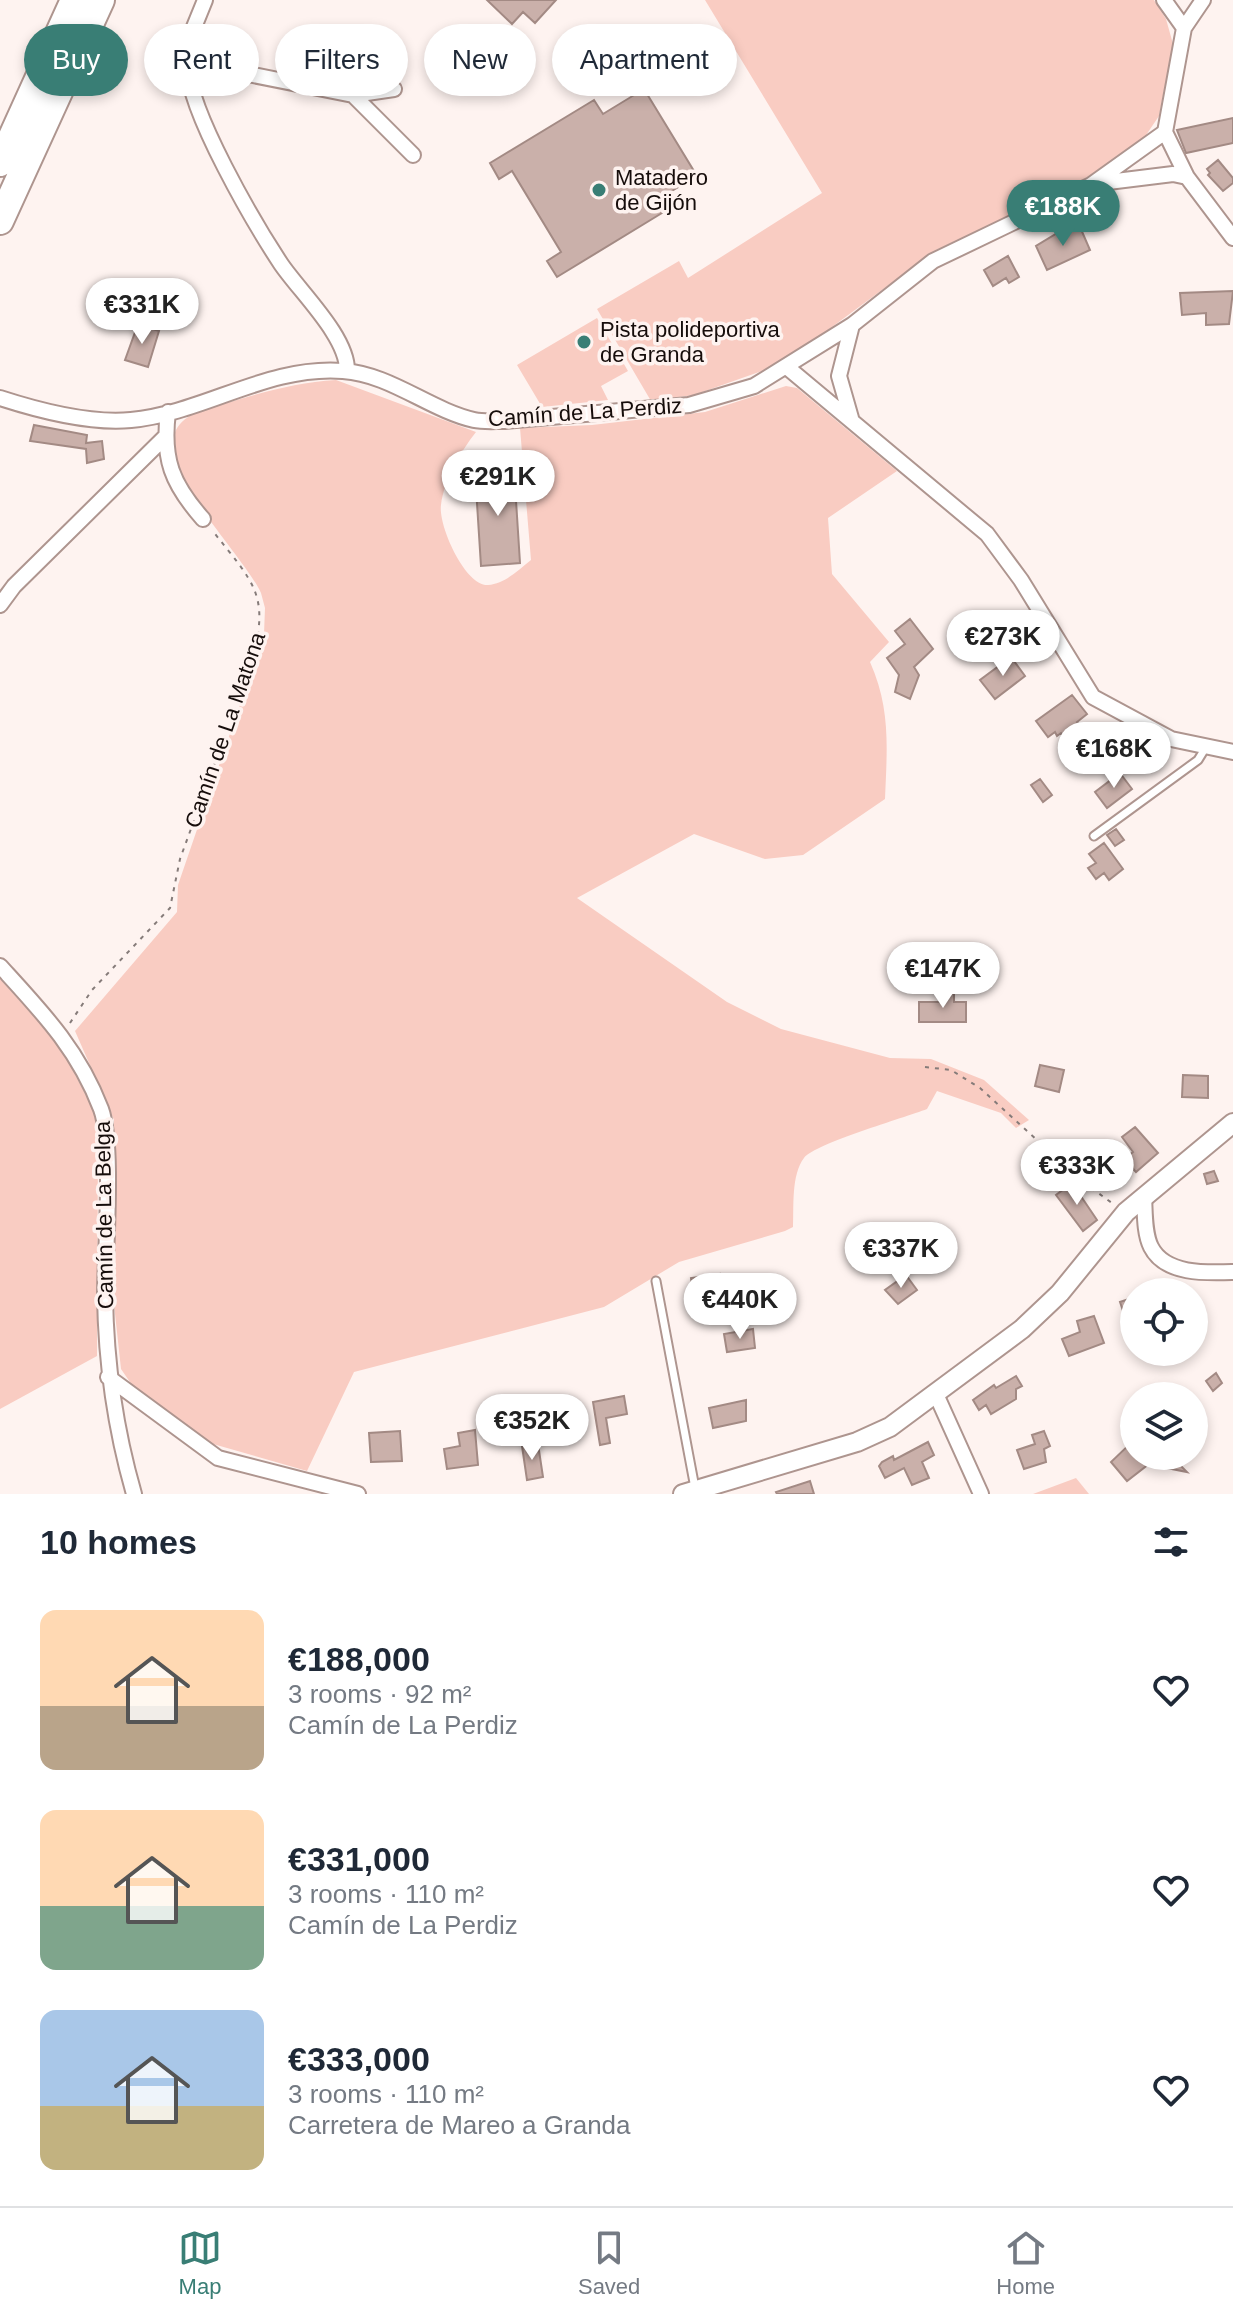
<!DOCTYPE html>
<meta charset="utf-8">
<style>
body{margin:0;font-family:Arial,sans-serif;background:#f6f6f7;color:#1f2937;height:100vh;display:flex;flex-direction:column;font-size:30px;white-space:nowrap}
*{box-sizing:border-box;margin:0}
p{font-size:26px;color:#747a83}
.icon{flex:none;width:44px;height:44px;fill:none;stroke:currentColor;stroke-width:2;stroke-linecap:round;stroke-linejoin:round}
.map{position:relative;height:1494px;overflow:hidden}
.sheet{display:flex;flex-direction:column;background:#fff;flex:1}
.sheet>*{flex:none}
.banner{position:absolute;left:24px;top:24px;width:800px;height:72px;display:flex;gap:16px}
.buttons{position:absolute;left:1120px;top:1278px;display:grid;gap:16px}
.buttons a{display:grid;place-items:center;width:88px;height:88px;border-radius:50%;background:#fff;box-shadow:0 4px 12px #0003;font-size:40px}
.price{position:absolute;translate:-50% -68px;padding:0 18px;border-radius:28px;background:#fff;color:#222;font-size:26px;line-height:52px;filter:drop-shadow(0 2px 4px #0008)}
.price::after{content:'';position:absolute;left:50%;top:48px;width:24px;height:18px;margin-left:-12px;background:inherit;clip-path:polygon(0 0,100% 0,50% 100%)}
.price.current{background:#397e75;color:#fff}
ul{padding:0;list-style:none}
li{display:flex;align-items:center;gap:24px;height:200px;padding:0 40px}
li span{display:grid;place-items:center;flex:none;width:224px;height:160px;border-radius:16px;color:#555}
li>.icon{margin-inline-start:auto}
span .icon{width:96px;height:96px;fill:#fffc;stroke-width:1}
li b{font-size:34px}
h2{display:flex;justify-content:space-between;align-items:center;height:96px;padding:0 40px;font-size:34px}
.chip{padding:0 28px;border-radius:36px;background:#fff;box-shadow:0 4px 12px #0003;font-size:28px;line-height:72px}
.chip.current{background:#397e75;color:#fff}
.menu{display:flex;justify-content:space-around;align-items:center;height:112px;border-top:2px solid #e0e1e3;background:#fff;font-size:22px;color:#747a83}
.menu a{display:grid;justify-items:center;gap:4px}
.menu .current{color:#397e75}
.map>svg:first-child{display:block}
.green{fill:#f9ccc2}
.building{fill:#cab0aa;stroke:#a38a84;stroke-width:2}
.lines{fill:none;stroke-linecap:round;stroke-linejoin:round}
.service-casing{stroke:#ae958f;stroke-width:11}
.minor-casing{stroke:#ae958f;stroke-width:18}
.tertiary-casing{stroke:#ae958f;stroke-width:22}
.motorway-casing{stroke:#ae958f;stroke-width:30}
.path{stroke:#857b79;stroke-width:2;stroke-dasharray:4 6;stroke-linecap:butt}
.service{stroke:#fff;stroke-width:7}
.minor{stroke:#fff;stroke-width:14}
.tertiary{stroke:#fff;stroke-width:18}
.motorway{stroke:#fff;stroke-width:26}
.poi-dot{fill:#397e75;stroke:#fef3f0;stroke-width:3}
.labels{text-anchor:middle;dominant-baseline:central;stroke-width:7;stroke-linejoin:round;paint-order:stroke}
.poi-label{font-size:22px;fill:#160d0b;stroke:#fef3f0;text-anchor:start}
.street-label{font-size:22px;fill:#160d0b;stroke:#fef3f0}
</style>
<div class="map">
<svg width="1233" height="1494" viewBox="0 0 1233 1494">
<rect width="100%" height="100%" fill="#fef3f0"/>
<path class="green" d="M705,0h449l12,19 7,25 -14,72 -17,25 -68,45 -138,64 -154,114 -88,31 -43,6 -54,-92 82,-48 9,17 134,-85z
M597,318l31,53 -27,15 7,14 -66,7 -25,-42z
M336,380l140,52c-15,19 -32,48 -35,73 -3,20 24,81 47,80 17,-1 30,-15 43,-25l-11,-132 72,-3 113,-13 81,-26 11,2 100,83 -69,47 4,56 57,68 -19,20c21,47 17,87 15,137l-82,56 -38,4 -71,-25 -117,64 150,104 54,27 109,29 41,1 53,21 45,40 -13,8 -15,-15 -64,-22 -10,18c-23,9 -111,34 -123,49 -13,17 -10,49 -11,69l-8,4 -106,31 -75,45 -250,65 -47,99 -101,-29 -72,-54 -13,-19 -9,-83 2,-166 -39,-89 102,-119 1,-27 86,-251 1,-26 -4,-15c-17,-37 -106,-124 -85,-163 9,-17 30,-21 47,-26 38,-11 74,-22 113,-24z
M0,979l60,66 34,66 4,32 -1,213 -97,53z
M1076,1478l13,16h-56z"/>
<path class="building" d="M487,0h69l-21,23 -12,-11 -11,12z
M644,89l53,87 -42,25 7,12 -105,64 -10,-16 14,-9 -49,-81 -13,8 -9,-16 104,-63 9,14z
M1233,118v25l-47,10 -9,-23z
M1218,160l15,18v5l-10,8 -15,-16 2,-2 -3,-4z
M1080,227l10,23 -43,20 -11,-24 28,-17 2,5z
M1008,256l11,21 -10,6 -3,-5 -13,8 -9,-16z
M1233,291l-4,33 -23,1v-12l-24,2 -2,-22z
M138,324l21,7 -11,36 -23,-7z
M34,425l53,10 -1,8 16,-2 2,18 -17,4 -1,-14 -56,-8z
M514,469l6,94 -39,3 -6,-94z
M910,619l23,30 -19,18 5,8 -9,24 -15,-7 4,-17 -12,-17 18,-14 -10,-13z
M1011,657l14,19 -30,23 -15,-19z
M1072,695l15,19 -10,8 19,21 -15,13 -20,-23 -4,3 -2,-4 -7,5 -12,-16z
M1120,773l12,16 -25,19 -12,-16z
M1040,779l12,16 -9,7 -12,-17z
M1116,829l8,11 -9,6 -8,-11z
M1104,843l19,26 -14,11 -5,-7 -8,6 -8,-11 8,-5 -7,-9z
M940,993h14v9h12v20h-47v-20h21z
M1040,1065l24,5 -5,22 -24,-6z
M1183,1075l25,1v22l-26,-1z
M1135,1127l23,26 -22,19 -12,-13 9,-7 -11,-15z
M1214,1171l4,10 -11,3 -3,-10z
M1072,1183l25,37 -14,11 -27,-36z
M720,1274l2,17 -29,4 -2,-17z
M906,1275l11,15 -19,14 -13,-14z
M1132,1298l2,7 -2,33 -12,-36z
M1094,1316l10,27 -35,13 -7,-17 18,-7 -3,-11z
M753,1329l2,19 -28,4 -3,-18z
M1216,1373l6,10 -9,8 -7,-10z
M1016,1376l6,10 -6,3v10l-25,15 -5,-9 -7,5 -6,-10 21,-15 2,3z
M624,1396l3,18 -21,4 4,25 -10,2 -7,-43z
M746,1400v21l-33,7 -4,-20z
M475,1430l3,35 -31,4 -3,-20 16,-3 -2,-13z
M400,1431l2,30 -31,1 -2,-29z
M1044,1431l6,15 -6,3 2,13 -22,7 -7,-19 18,-6 -3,-9z
M1134,1440v16h37l16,16 -20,-4 -9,-11 -31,24 -16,-19z
M928,1442l6,13 -12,7 7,16 -17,7 -8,-17 -19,10 -6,-12 3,-4 11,-6 1,4z
M538,1444l5,33 -16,3 -5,-34z
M810,1481l4,13h-37l-1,-2z"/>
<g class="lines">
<g class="service-casing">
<path id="service" d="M1094,836l104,-76 8,-13
M656,1281l39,207"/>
</g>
<g class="minor-casing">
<path id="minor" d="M1164,0l20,28
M188,67l2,-30 15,-37
M353,95l41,-6
M1165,132l22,45 46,61
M1100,183l73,-9 14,3
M788,368l199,166 34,46 72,117 78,42 62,13
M347,371c1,-34 -47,-79 -66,-107 -27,-41 -92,-152 -93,-197h25l140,28 60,60
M0,398c40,13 89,26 131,22 73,-7 137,-55 212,-49 47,3 87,39 131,49 9,2 21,1 31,1l184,-16 65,-19 98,-61 81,-64 158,-76 74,-53 19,-104 19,-28
M168,412c-6,47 4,72 35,107
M851,418l-12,-42 13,-51
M0,605l14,-19 151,-149
M0,966c42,46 78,83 101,143 13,35 4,144 4,187 1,69 10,132 29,198
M1144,1196c1,16 0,37 7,51 14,28 56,26 82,25
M108,1377l110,81 140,36
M935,1392l46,102"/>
</g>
<g class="tertiary-casing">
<path id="tertiary" d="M683,1494l174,-52 33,-15 132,-98 38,-36 66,-81 107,-89"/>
</g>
<g class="motorway-casing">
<path id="motorway" d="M0,163l74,-163
M0,221l101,-221"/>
</g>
<path class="path" d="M70,1023l22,-33 78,-82 10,-49 71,-195c20,-70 3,-80 -39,-134
M925,1067l26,3 29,18 103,94 29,21"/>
<use href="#service" class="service"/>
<use href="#minor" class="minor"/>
<use href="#tertiary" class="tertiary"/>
<use href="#motorway" class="motorway"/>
</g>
<g class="poi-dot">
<circle cx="599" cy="190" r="8"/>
<circle cx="584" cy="342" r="8"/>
</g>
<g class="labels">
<g class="poi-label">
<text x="615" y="177">Matadero<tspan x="615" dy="25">de Gijón</tspan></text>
<text x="600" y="329">Pista polideportiva<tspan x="600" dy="25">de Granda</tspan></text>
</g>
<g class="street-label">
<text transform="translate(585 412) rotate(-4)">Camín de La Perdiz</text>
<text transform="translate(225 730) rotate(-71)">Camín de La Matona</text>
<text transform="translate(104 1215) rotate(-91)">Camín de La Belga</text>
</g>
</g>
</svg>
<div class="buttons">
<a><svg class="icon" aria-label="locate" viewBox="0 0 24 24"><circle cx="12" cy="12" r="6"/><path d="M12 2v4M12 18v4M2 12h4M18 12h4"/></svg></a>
<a><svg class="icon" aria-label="layers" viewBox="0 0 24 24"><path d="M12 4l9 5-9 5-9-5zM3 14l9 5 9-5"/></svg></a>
</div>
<b class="price current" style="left:1063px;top:248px">€188K</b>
<b class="price" style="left:142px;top:346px">€331K</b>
<b class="price" style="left:498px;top:518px">€291K</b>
<b class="price" style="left:1003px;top:678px">€273K</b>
<b class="price" style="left:1114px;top:790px">€168K</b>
<b class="price" style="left:943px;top:1010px">€147K</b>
<b class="price" style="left:1077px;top:1207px">€333K</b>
<b class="price" style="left:901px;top:1290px">€337K</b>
<b class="price" style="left:740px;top:1341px">€440K</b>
<b class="price" style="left:532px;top:1462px">€352K</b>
<div class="banner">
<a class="chip current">Buy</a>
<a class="chip">Rent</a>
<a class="chip">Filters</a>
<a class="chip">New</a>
<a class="chip">Apartment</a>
</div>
</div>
<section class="sheet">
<h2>10 homes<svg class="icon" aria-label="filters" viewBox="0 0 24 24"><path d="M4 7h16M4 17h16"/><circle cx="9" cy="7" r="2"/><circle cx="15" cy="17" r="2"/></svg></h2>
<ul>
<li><span style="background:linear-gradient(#ffd9b3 60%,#b9a48a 0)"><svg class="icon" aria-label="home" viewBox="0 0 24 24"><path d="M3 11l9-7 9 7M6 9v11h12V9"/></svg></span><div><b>€188,000</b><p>3 rooms · 92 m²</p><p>Camín de La Perdiz</p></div><svg class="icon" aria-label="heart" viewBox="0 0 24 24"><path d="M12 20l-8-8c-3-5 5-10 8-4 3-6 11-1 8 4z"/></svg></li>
<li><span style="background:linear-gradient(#ffd9b3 60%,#7fa58c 0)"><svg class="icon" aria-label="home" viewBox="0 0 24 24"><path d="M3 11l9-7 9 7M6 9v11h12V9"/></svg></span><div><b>€331,000</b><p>3 rooms · 110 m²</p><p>Camín de La Perdiz</p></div><svg class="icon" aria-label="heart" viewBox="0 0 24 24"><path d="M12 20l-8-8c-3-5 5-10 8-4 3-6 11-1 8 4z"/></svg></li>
<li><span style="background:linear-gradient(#a9c7e8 60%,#c2b280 0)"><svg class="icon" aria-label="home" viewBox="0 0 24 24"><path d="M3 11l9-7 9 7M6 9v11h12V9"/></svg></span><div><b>€333,000</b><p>3 rooms · 110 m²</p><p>Carretera de Mareo a Granda</p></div><svg class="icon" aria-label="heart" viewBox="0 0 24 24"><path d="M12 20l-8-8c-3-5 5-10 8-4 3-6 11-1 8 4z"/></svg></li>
</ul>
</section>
<nav class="menu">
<a class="current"><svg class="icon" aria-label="map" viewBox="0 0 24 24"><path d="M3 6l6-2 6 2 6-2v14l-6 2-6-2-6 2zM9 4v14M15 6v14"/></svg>Map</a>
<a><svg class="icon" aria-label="saved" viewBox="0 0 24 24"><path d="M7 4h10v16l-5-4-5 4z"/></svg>Saved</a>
<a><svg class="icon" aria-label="home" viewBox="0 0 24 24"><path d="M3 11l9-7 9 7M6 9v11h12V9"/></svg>Home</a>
</nav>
